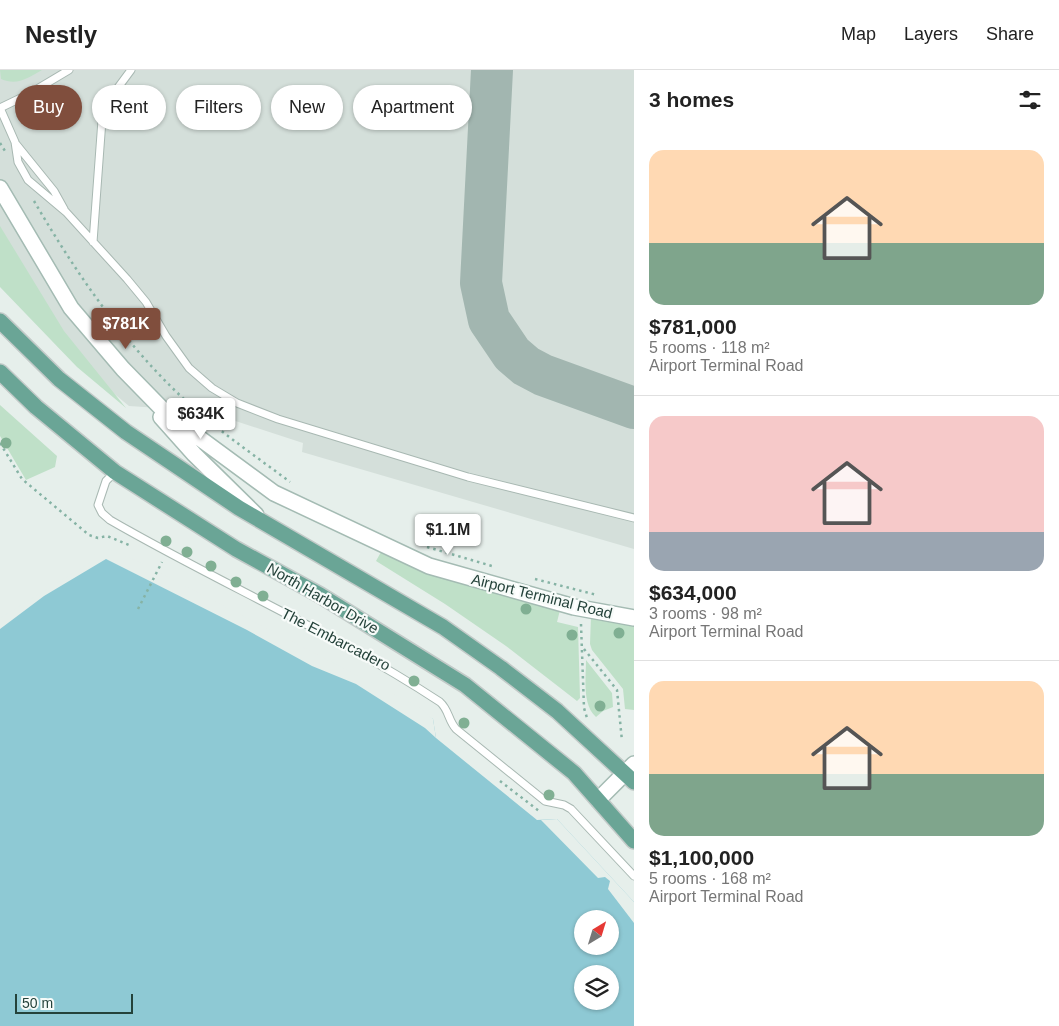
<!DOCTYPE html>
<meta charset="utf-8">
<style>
body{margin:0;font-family:Helvetica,sans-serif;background:#f6f6f6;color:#222;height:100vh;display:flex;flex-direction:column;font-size:19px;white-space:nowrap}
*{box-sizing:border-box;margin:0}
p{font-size:16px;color:#767676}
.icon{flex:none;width:28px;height:28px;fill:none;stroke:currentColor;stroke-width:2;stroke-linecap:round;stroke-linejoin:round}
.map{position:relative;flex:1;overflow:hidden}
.drawer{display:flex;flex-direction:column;background:#fff;width:425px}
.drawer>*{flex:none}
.hud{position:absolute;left:15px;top:15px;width:475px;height:45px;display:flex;gap:10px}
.needle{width:32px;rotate:38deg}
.controls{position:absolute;left:574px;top:840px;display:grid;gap:10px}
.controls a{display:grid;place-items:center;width:45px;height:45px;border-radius:50%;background:#fff;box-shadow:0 1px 4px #0004;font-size:25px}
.scale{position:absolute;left:15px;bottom:12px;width:118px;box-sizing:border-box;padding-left:5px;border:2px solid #24423a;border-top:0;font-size:14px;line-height:18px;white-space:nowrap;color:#24423a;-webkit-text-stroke:4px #f7fbf9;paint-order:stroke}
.price{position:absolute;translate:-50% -42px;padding:0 11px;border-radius:5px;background:#fff;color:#222;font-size:16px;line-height:32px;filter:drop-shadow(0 1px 2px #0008)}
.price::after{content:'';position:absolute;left:50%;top:30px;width:15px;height:11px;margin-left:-8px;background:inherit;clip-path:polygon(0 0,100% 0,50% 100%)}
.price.active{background:#804e3d;color:#fff}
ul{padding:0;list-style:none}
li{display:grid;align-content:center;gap:10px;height:265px;padding:0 15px}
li+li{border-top:1px solid #e0e0e0}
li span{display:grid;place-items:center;height:155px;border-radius:15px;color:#555}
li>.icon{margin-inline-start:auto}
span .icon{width:90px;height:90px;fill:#fffc;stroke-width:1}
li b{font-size:21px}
h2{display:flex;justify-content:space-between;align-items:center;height:60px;padding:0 15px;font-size:21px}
.pill{padding:0 18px;border-radius:22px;background:#fff;box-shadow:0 1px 4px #0004;font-size:18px;line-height:45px}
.pill.active{background:#804e3d;color:#fff}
header{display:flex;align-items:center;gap:30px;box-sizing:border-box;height:70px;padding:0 25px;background:#fff;border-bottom:1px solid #e0e0e0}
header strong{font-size:24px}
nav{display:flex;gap:28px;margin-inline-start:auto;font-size:18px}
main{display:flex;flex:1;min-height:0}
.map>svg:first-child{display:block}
.built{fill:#d4dfda}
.green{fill:#bfe0c8}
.water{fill:#8ec9d4;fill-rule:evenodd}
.pier{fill:#e6efeb}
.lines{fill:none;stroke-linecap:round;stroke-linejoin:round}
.taxiway{stroke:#a2b6b0;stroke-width:42}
.service-casing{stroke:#a8b8b2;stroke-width:9}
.secondary-casing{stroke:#a4bbb3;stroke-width:18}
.primary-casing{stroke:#c2cac8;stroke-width:18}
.path{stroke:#86b3a5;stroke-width:2.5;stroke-dasharray:2.5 4;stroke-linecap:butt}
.service{stroke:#fff;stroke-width:7}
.secondary{stroke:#fff;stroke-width:15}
.primary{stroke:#6aa596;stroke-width:15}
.tree{fill:#80af93}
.labels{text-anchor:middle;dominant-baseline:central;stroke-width:4.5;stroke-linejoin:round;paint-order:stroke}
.street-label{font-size:15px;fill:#24423a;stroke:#f7fbf9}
</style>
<header>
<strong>Nestly</strong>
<nav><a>Map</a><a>Layers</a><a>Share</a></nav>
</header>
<main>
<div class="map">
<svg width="634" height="956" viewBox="0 0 634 956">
<rect width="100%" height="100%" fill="#e6efeb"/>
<path class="built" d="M0,0h634v479l-332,-97 1,-9 -98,-32 -76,-5 -69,-57 -60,-66z"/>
<path class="green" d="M0,0h42c-14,8 -25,16 -41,9z
M0,156l64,105 62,77 -49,-41 -77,-80z
M0,335l57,51 -2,11 -29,13 -26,-44z
M381,482l94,34 85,24 -3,12 21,5 2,71 -3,3 -71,-55 -61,-42 -69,-43z
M591,546l43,8v86l-9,-1 -2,-20 -31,-39 -2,-6z
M586,590l26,33 1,14 -10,4 -7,6c-14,-12 -10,-39 -10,-57z"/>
<path class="water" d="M106,481l259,130 68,38 3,19 101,82 20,-1 77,83v124h-634v-405l93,-57zM582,849h28v27h-28zM582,904h28v27h-28z"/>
<path class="pier" d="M107,479l28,11 285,148 13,11 3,19 -11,-10 -69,-44 -44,-18 -65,-36 -141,-71 -62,37 -44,33v-11l91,-56 4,-9z
M557,749l77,83v21l-26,-34 2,-8 -5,-4 -7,1 -57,-58z"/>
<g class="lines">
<path class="taxiway" d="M492,0l-11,213 8,37 23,34 14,12 17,9 91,33"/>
<g class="service-casing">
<path id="service" d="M0,38l15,34 3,20 10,18 38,32 61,67 19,23 20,34 23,32 23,20 25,15 41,16 190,58 166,41
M0,38l27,-13 42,-25
M16,74l38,47 10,18
M93,172l9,-122 12,-27 17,-23
M115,402l-9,9 -8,24 4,8 8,7c109,63 225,113 330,182 9,8 8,18 16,27l89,72 19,4 7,4 63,67"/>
</g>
<g class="secondary-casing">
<path id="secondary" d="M0,118l71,120 52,61 45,46 106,78 155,73 145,41 60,11
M161,347l33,37 62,61
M598,730l36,-36"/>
</g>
<g class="primary-casing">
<path id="primary" d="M0,251l59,58 67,53 113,76 204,119 58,41 56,43 77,71
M0,302l36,35 79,65 121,77 84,46 145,90 109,88 60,68"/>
</g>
<path class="path" d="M0,73l5,8
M34,131c45,77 99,156 168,214 28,24 59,45 88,67
M0,373l22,36 67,56 9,3 9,-2 22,9
M427,477l65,19
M535,509l62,16
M138,539l24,-47
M581,554l3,84 3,10
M584,579l33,41 5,51
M500,711l39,30"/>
<use href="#service" class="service"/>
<use href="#secondary" class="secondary"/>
<use href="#primary" class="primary"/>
</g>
<g class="tree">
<circle cx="6" cy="373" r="5.5"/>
<circle cx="166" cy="471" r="5.5"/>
<circle cx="187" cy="482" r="5.5"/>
<circle cx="211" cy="496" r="5.5"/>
<circle cx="236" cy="512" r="5.5"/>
<circle cx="263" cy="526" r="5.5"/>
<circle cx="526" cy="539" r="5.5"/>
<circle cx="619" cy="563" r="5.5"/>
<circle cx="572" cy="565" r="5.5"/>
<circle cx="414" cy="611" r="5.5"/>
<circle cx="600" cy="636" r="5.5"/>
<circle cx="464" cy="653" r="5.5"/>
<circle cx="549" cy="725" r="5.5"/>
</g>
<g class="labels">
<g class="street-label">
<text transform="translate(542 526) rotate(14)">Airport Terminal Road</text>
<text transform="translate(323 528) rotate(30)">North Harbor Drive</text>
<text transform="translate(336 569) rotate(27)">The Embarcadero</text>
</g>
</g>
</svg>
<div class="controls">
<a><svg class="needle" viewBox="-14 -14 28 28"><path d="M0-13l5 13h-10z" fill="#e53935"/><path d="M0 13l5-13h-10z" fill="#767676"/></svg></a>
<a><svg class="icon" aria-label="layers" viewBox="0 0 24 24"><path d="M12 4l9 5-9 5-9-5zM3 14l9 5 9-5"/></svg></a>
</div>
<div class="scale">50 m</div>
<b class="price active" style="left:126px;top:280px">$781K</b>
<b class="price" style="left:201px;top:370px">$634K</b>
<b class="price" style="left:448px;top:486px">$1.1M</b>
<div class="hud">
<a class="pill active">Buy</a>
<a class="pill">Rent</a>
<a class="pill">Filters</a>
<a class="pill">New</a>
<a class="pill">Apartment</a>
</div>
</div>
<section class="drawer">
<h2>3 homes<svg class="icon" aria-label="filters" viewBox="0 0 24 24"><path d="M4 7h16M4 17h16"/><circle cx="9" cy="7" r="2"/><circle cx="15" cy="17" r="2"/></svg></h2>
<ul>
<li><span style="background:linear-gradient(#ffd9b3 60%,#7fa58c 0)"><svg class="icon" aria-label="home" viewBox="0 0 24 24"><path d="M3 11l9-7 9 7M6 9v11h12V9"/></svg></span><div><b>$781,000</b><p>5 rooms · 118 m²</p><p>Airport Terminal Road</p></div></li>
<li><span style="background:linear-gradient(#f6c9c9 75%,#9aa5b1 0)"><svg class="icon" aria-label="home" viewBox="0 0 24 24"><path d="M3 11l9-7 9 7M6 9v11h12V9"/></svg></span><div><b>$634,000</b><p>3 rooms · 98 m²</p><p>Airport Terminal Road</p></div></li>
<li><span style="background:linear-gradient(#ffd9b3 60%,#7fa58c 0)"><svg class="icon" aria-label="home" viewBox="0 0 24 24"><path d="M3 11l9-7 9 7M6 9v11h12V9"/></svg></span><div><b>$1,100,000</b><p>5 rooms · 168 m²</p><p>Airport Terminal Road</p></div></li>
</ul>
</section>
</main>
